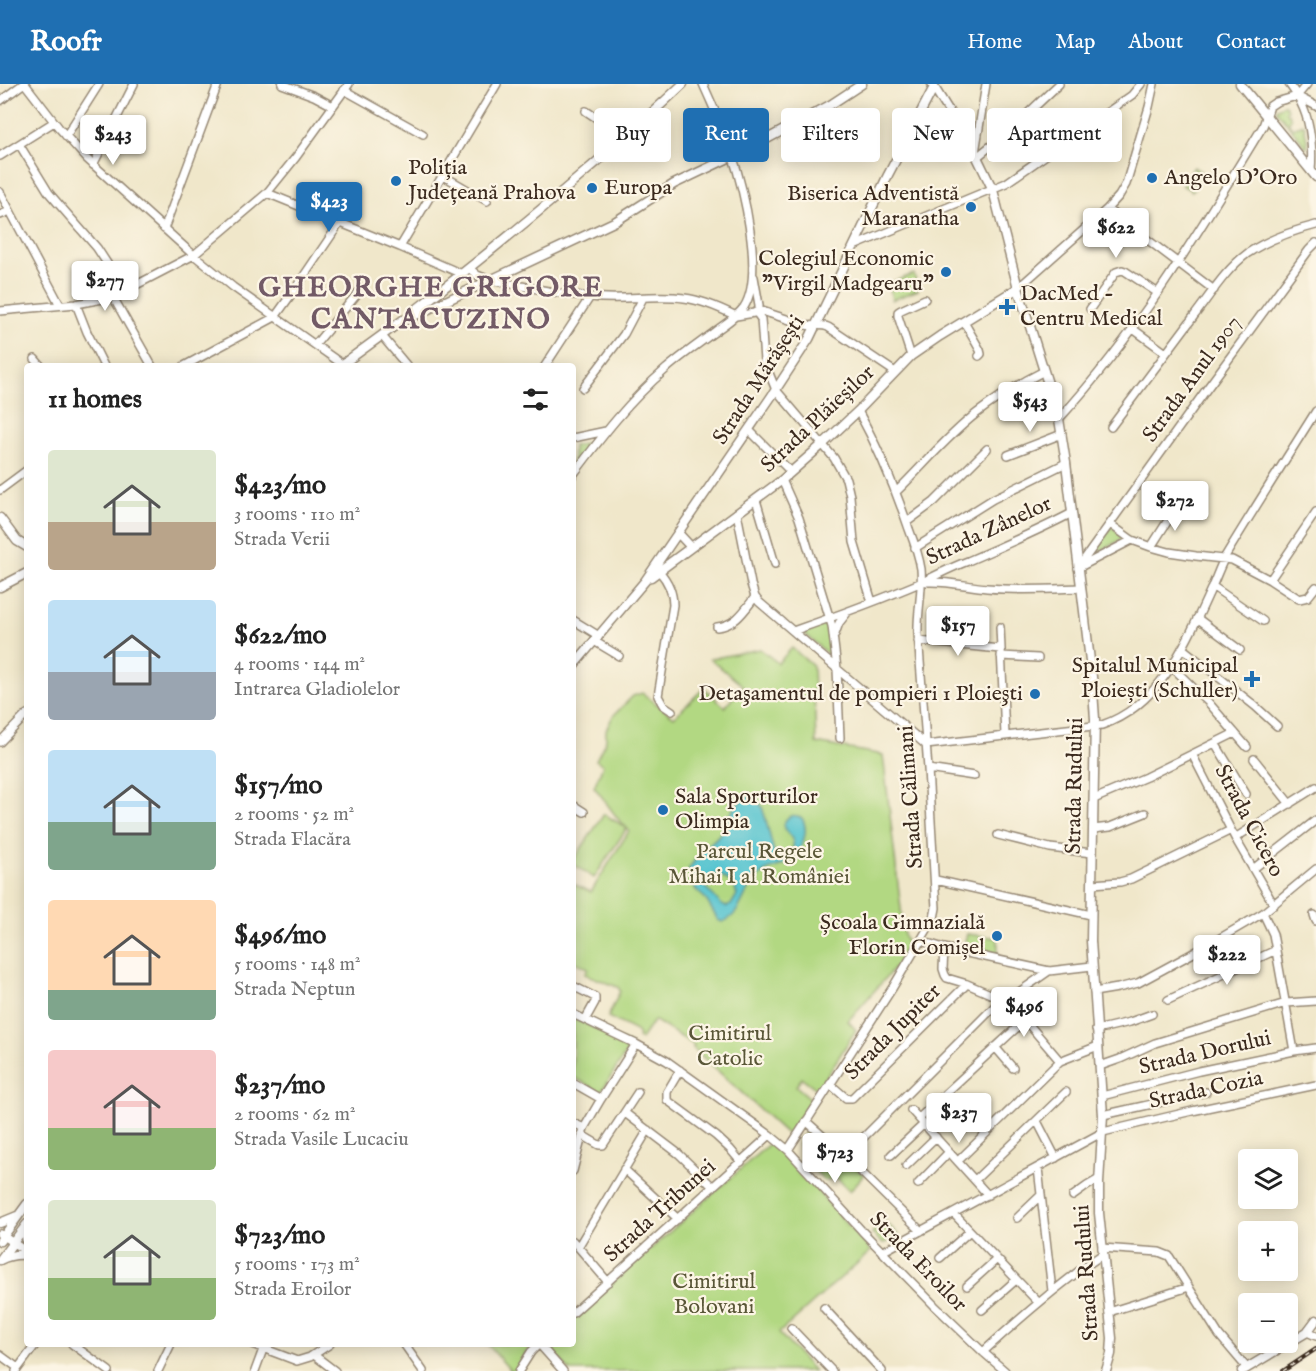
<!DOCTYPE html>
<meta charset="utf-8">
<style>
body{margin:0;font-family:"IM FELL English",serif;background:#f6f6f6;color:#222;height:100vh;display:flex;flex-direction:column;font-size:22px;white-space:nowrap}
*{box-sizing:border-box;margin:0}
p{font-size:20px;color:#767676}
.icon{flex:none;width:33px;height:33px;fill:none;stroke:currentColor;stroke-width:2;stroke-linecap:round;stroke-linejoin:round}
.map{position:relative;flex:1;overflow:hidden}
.panel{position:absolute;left:24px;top:279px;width:552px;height:984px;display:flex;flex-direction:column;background:#fff;border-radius:6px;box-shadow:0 3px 15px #0003}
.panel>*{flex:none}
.hud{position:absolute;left:594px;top:24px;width:570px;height:54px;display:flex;gap:12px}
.fabs{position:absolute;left:1238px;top:1065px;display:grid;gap:12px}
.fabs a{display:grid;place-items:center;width:60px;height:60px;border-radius:6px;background:#fff;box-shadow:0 3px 15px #0003;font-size:30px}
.price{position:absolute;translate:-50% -51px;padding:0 14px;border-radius:6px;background:#fff;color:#222;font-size:20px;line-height:39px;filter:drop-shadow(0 2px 3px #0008)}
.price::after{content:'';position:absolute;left:50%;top:36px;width:18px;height:14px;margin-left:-9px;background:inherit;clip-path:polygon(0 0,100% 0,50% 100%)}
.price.active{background:#1f6fb2;color:#fff}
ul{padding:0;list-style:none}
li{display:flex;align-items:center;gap:18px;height:150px;padding:0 24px}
li span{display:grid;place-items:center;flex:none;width:168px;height:120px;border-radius:6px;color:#555}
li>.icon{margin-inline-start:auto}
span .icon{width:72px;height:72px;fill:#fffc;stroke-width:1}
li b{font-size:26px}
h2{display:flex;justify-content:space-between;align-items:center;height:72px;padding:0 24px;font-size:26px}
.tag{padding:0 21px;border-radius:6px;background:#fff;box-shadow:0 3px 15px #0003;font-size:21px;line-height:54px}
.tag.active{background:#1f6fb2;color:#fff}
header{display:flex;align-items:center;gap:36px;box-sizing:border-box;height:84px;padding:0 30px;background:#1f6fb2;color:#fff}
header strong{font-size:28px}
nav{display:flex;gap:33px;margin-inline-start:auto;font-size:21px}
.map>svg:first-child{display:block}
.green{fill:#b2d882;stroke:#768150;stroke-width:1.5}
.water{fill:#58c5d0;stroke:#4a7877;stroke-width:1.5;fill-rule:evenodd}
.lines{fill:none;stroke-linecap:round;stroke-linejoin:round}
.minor-casing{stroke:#968874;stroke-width:10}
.major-casing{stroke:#968874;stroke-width:11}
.minor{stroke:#fff;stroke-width:7}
.major{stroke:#fff;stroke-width:8}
.rail-casing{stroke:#3b2a1e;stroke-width:4}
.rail{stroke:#fcf5e5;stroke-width:1.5;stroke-dasharray:4.5;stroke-linecap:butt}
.poi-dot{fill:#1f6fb2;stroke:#fcf5e5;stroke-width:2}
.labels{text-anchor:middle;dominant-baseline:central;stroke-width:4.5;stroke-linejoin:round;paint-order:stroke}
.poi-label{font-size:22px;fill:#3b2a1e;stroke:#fcf5e5;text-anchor:start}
.street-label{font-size:22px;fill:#3b2a1e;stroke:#fcf5e5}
.park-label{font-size:22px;fill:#595637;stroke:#fcf5e5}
.district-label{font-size:28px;font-weight:bold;letter-spacing:1.5px;fill:#725a66;stroke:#fcf5e5}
</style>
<header>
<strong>Roofr</strong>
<nav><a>Home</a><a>Map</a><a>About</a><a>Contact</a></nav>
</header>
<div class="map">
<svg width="1316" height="1287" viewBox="0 0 1316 1287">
<rect width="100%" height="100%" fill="#fcf5e5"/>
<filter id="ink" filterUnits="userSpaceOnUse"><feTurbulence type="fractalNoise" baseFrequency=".0167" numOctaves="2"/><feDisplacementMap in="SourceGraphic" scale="12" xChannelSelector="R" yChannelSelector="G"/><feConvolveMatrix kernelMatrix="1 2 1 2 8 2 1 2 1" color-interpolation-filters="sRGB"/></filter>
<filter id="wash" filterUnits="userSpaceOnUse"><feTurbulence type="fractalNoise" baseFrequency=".008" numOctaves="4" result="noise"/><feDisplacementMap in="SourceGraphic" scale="24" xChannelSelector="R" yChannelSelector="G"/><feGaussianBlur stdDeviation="1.35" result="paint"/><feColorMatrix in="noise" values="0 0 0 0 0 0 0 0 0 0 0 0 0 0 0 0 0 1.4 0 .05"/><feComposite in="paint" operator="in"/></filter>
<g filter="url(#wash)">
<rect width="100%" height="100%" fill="#f0e7ca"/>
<path class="green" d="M1285,20l2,6 -1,1 1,3h2l2,5 -3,2 4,7 12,-4 4,22 -2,1 -30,-37 1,-2z
M1194,83l10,7 -12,17 -10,-6z
M914,190l4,16 -26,10 -3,-17z
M594,358l-21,27v-23z
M1111,442l11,9 1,3 -6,4 -19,10 -2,-4z
M826,540l2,2 6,29 -3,2 -28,-25 2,-3z
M792,564l21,18 3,77 67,12 21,180 3,9 -10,21 -49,56 8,9 -38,60 -16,-12 -6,8 16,14 -23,36 -96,-88 1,-3 -40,-25 -13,19 -3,-2 1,-2 -3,-4 -28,-14 12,-26 -2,-4 -33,-13 3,-6 -15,-7v-77l18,8 38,-61c-3,-5 -7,-7 -10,-11 -9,-11 -16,-23 -25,-33l9,-22 -7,-5 10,-20v-10l7,-14 20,-20 9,-3 32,24 30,-29 21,19 18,-21 -33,-27 50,-10 18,14z
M604,730l23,14 -33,50 -21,-14v-3z
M967,850l31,4v17l-34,-10z
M573,934l58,27 -30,47 -28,-15z
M809,1044l54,46 -1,3 -12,14 -14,-14 -11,4 -23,-24 -3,-14z
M770,1059l16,12 85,96 -92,82 35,38h-244l-23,-27h26v-26z
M884,1136l15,16 -16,8 -11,-11z
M487,1260h47l-6,6 -12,21h-5z"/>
<path class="water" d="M750,712l6,1 6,10 3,10 9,35c7,4 13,2 19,-3 2,-14 -6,-12 -10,-24 4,-9 9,-12 19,-7 8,14 0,32 -12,42 -7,7 -18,7 -26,12 -4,3 -10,9 -13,13 -10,14 -11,31 -29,37l-4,-2 -13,-22 -8,-7 -7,-10 -1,-13c5,-6 9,-13 15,-19 4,-5 10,-8 14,-13 11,-14 14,-34 32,-40zM715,790c7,1 13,6 19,11l3,10 -6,10 -5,2 -4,-2 -18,-19 1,-5z"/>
</g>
<g filter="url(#ink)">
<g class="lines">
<g class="minor-casing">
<path id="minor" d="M25,0l34,44 28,31 102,92 44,36 109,77
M282,0l32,12 19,10
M1289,0c3,4 6,8 8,12 14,22 16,50 14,75
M344,6l79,44
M1297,12l19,10
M0,17l23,-17
M586,27l39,26
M66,52l33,-52
M19,60l30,49 48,55 28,43
M975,69l11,-69
M0,72l54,-34
M977,73l31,-25 51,-48
M93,81l41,-81
M442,91l45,26
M0,108l60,113
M267,109l133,54 62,27
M1107,125l107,81
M0,131l10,-4
M164,145l54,-145
M854,162l152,-63 126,-88 9,-11
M400,163l97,-163
M469,184l8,7 13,5c34,6 67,14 101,17 31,4 62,-3 93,1 18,2 36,10 52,18
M1018,204l89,-79 12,-13 7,-12 23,-77 5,-23
M113,213l39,69
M76,220l11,28 17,34
M1090,225l26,-37 6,-2 3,1 33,22
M759,226l46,15c8,2 16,-1 23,2l67,45
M0,227l76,-7 37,-7 81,-42 73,-62 29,-36 53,-73
M756,228l5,7 3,42 12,29 58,68 12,21 4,17 4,46 18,60
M736,232l18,-3 5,-3v-5l-5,-28
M964,238l16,28 1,4 -2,2
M1133,245l33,24
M382,252l25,30
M315,261l47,-57
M911,272l-13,-40v-4l3,-2 24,-11
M35,275l6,7
M184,282l91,-49 18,-25 46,-68
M545,282l45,-69
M583,304l41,-54 19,-36
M1059,335c81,-88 142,-191 204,-293l7,-20 6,-4 21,-6 10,-12
M1111,343c28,-37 55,-74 83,-111 17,-22 32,-47 54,-63 21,-14 44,-22 68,-28
M749,346l42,42
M573,354l33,-7
M1008,371l54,-21
M573,391c30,-40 55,-73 93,-106 15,-13 31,-24 47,-36 10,-8 23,-15 31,-26 21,-33 -1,-120 -13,-156 -8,-22 -18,-45 -28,-67
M782,396l17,38 33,108 5,43 3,69
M0,406l27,-20
M896,408c27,-26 51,-56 81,-79 21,-16 43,-30 67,-42
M756,416l19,64
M737,429l14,71 4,13 4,5 167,143
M907,438l27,-20 53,-53
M1110,440l22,16 19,7 18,5 27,4 36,4 38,20 29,19 9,-2 8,-10
M1151,463l28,-44
M915,464l78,-49 73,-36
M1078,484l128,-178 103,-140 7,-7
M1078,484l54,-28
M659,487c9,10 14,20 14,34l-15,91 5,9 9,6
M1270,496l46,-68
M927,498c20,-1 40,4 60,6 31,3 63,1 93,0
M1212,502l51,35
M1197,534l43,32
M573,536l26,16
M717,543c19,-2 27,-16 38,-30
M1000,543l5,108
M793,547c43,-15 87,-31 129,-49 15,-7 30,-15 46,-21 35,-15 70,-30 104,-48
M835,550l4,-11 8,-10
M594,557l25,15
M918,557l82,8
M1182,564l73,58 22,20
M1001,572l37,2
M1172,583l36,35 39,45
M0,658l27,-28
M1215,659l31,51
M926,661l176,-20c59,-20 85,-84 109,-136 5,-11 9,-23 15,-34 29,-48 60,-96 90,-144
M1192,670l43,84 39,67
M1254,675l36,45
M928,685l46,7
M1094,715l52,-22 89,-44
M573,721l11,7
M1093,745l17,-2 35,-14
M998,751l52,13 42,5
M1235,754l81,-51
M1253,785l63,-49
M936,796l155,35
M1092,800l28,-2 11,-3 100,-49
M1263,829l10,21 21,117
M1314,831l2,6
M921,857l23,7 105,23 43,-5
M944,864l-1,21 2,6 2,3 20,6 35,15
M573,902l22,11v5l-10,18
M1094,908l24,-4 20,-5 72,-39 53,-31 53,-44
M1010,913l15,23 35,41
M1009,914l10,-6 30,-21
M1168,916l108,-50
M573,930l63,30 31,17 103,74 18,15 74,81 73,75 48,46 22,19
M1096,946l34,-8 22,-8
M995,963l18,21
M1100,982l20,-7 35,-16 131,-40 30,-2
M680,986l-13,22v8l49,36 14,13 11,13
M573,999l28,16
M830,1000l16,14h6l115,-114
M1102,1012l97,-25 95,-20 22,-3
M911,1026l77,85
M625,1029l54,41 34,33
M1103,1031l103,-23
M919,1034l106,-98
M806,1037l39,35 76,75
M1037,1037l19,37
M573,1039l11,5
M582,1051l17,10h4l35,-53
M788,1066l105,-163 41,-69 2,-10 -8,-139 -10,-135c-1,-22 5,-44 3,-65 -2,-13 -7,-27 -12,-40 -14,-41 -30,-80 -51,-118
M891,1071l33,-31
M845,1072l157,-157
M958,1077l102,-100 38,-15
M906,1082l30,-29
M1038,1084l14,123
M624,1085l54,50
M573,1087l11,-43 17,-29 35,-55
M975,1096l91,-88
M918,1100l31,-32
M1073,1112l14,-10 12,-7
M954,1130l84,88
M1017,1134l24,-23
M0,1150l27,18
M573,1157l35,41
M578,1163l70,-117
M1102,1164l57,4 10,4 50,79 28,33
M882,1168l221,-120 89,-21 124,-26
M940,1174l30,-27
M967,1202l30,-27
M824,1224l58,63
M982,1226l34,-30
M1109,1228l80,-25
M573,1229l197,-178
M791,1244l41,43
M1307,1248l9,4
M72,1260l37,27
M252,1260l45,17 13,-4 20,-13
M404,1260l19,27
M539,1260l24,27
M983,1268c38,-35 77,-69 120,-98
M0,1271l18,13
M314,1271l21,16
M16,1287l20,-27
M158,1287l13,-27
M255,1287l10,-27
M519,1287l12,-19 8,-8"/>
</g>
<g class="major-casing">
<path id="major" d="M932,0l43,69 18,37 25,98 41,131 7,44 26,214 3,42 -4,222 12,174 -4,68v30l13,125 -1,16 -5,17
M1240,0l76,93
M413,228c93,-72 184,-147 270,-228
M399,239l217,-102 58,-37 80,-38 76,-41 32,-21
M340,282l63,-46
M0,434l17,23 10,6
M678,449l13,14
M651,493l131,-97 41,-36 35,-33 53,-55 29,-20 78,-48
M0,503l27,-14
M573,582l72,-85 126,-184 38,-58 79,-164 46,-88
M0,1139l17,-7
M25,1143l2,17
M0,1157l27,-37
M0,1176l27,-36
M0,1176c9,-5 17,-6 27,-5
M1242,1287l65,-39 9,-12"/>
</g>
<use href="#minor" class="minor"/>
<use href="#major" class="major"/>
<g class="rail-casing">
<path id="rail" d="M1283,1287l33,-22"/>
</g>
<use href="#rail" class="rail"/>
</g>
</g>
<g class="poi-dot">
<circle cx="1152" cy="94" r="6"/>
<circle cx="396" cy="97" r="6"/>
<circle cx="592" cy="104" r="6"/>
<circle cx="971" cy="123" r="6"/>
<circle cx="946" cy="188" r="6"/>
<path d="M1004 214h6v6h6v6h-6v6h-6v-6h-6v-6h6z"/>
<path d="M1249 586h6v6h6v6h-6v6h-6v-6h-6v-6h6z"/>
<circle cx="1035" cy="610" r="6"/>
<circle cx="663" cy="726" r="6"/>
<circle cx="997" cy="852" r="6"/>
</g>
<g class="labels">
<g class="poi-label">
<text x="408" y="84">Poliția<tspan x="408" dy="25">Județeană Prahova</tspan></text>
<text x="1164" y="94">Angelo D’Oro</text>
<text x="604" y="104">Europa</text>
<text x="959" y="110" text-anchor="end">Biserica Adventistă<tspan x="959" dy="25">Maranatha</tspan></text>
<text x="934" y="175" text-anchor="end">Colegiul Economic<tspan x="934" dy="25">"Virgil Madgearu"</tspan></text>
<text x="1020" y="210">DacMed -<tspan x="1020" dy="25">Centru Medical</tspan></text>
<text x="1238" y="582" text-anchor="end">Spitalul Municipal<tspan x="1238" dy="25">Ploiești (Schuller)</tspan></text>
<text x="1023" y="610" text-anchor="end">Detaşamentul de pompieri 1 Ploieşti</text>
<text x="675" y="713">Sala Sporturilor<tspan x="675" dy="25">Olimpia</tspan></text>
<text x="985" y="839" text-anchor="end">Școala Gimnazială<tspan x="985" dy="25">Florin Comișel</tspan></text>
</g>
<g class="street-label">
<text transform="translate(1192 295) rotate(-54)">Strada Anul 1907</text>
<text transform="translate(759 296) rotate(-57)">Strada Mărășești</text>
<text transform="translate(818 335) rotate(-43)">Strada Plăieșilor</text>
<text transform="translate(989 447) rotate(-25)">Strada Zânelor</text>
<text transform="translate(1075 702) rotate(-89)">Strada Rudului</text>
<text transform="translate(911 713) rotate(-94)">Strada Călimani</text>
<text transform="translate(1249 737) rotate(62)">Strada Cicero</text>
<text transform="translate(893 948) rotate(-45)">Strada Jupiter</text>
<text transform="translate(1205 969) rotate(-13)">Strada Dorului</text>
<text transform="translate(1206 1006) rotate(-12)">Strada Cozia</text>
<text transform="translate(660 1127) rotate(-42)">Strada Tribunei</text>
<text transform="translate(918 1178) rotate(46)">Strada Eroilor</text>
<text transform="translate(1087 1189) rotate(-94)">Strada Rudului</text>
</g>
<g class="park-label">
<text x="759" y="768">Parcul Regele<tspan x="759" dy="25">Mihai I al României</tspan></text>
<text x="730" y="950">Cimitirul<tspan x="730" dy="25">Catolic</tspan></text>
<text x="714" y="1198">Cimitirul<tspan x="714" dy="25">Bolovani</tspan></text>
</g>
<g class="district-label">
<text x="431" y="204">GHEORGHE GRIGORE<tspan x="431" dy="32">CANTACUZINO</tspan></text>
</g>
</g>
</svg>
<div class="fabs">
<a><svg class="icon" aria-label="layers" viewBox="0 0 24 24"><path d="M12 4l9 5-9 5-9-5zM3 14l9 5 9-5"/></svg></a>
<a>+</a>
<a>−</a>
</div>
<b class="price" style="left:113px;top:82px">$243</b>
<b class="price active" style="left:329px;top:149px">$423</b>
<b class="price" style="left:1116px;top:175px">$622</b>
<b class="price" style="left:105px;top:228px">$277</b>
<b class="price" style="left:1030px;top:349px">$543</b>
<b class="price" style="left:1175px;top:448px">$272</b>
<b class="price" style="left:958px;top:573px">$157</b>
<b class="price" style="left:1227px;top:902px">$222</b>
<b class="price" style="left:1024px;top:954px">$496</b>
<b class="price" style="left:959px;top:1060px">$237</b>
<b class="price" style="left:835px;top:1100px">$723</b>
<div class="hud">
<a class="tag">Buy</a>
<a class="tag active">Rent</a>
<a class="tag">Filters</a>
<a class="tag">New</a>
<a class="tag">Apartment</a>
</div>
<section class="panel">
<h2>11 homes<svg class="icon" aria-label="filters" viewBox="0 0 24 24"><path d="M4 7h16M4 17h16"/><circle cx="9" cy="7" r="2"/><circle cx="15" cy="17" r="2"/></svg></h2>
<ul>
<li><span style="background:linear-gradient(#dfe7d0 60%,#b9a48a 0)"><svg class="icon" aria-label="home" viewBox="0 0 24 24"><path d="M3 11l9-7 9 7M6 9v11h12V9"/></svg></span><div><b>$423/mo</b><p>3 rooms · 110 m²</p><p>Strada Verii</p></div></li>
<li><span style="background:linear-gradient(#bfe0f5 60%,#9aa5b1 0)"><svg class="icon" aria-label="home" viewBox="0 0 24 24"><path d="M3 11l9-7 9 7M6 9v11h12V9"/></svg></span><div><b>$622/mo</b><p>4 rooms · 144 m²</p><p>Intrarea Gladiolelor</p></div></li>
<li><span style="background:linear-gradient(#bfe0f5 60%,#7fa58c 0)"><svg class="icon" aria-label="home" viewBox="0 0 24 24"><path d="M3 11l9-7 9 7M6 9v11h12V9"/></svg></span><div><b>$157/mo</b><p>2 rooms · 52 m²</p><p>Strada Flacăra</p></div></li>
<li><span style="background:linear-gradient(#ffd9b3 75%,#7fa58c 0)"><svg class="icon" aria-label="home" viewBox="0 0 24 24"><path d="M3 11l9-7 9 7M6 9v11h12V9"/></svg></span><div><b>$496/mo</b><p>5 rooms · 148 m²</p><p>Strada Neptun</p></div></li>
<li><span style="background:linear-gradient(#f6c9c9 65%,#8fb573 0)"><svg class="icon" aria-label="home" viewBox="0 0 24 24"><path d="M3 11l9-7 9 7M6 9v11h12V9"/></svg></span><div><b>$237/mo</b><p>2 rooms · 62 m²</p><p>Strada Vasile Lucaciu</p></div></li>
<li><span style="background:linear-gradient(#dfe7d0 65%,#8fb573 0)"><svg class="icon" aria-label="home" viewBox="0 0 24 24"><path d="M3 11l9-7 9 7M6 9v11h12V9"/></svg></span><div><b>$723/mo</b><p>5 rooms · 173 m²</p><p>Strada Eroilor</p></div></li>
</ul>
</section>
</div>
